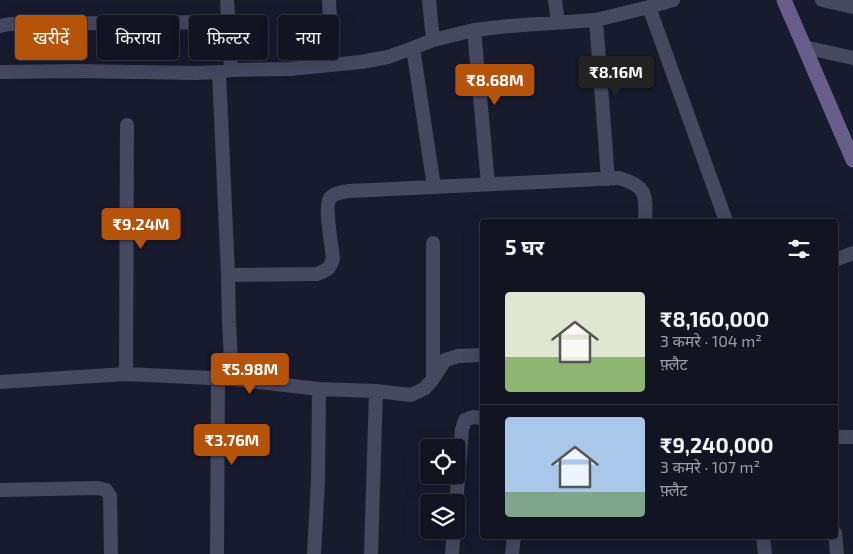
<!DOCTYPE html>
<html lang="hi">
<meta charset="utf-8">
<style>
body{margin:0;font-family:"Exo 2","Noto Sans Devanagari",sans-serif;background:#1f212f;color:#f1f3f6;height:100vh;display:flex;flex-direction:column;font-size:19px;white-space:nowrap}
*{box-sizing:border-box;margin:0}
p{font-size:16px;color:#9c9ea5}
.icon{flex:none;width:28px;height:28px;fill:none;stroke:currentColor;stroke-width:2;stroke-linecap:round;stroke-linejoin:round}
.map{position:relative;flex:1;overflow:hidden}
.side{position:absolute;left:480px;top:219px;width:358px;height:320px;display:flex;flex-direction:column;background:#121422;border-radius:5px;box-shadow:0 5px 20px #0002,0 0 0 1px #313340}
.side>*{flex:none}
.hud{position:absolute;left:15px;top:15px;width:390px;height:45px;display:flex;gap:10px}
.controls{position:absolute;left:420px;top:439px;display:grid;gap:10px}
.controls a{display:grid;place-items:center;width:45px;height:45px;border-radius:5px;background:#121422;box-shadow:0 5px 20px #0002,0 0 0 1px #313340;font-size:25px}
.price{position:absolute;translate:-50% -42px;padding:0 11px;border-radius:5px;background:#b45309;color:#fff;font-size:16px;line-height:32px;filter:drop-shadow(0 1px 2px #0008)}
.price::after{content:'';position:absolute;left:50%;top:30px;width:15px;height:11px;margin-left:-8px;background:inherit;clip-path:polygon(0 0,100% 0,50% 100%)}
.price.on{background:#222;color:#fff}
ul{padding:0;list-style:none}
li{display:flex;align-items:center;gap:15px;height:125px;padding:0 25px}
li+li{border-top:1px solid #313340}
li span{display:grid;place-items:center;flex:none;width:140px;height:100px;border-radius:5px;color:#555}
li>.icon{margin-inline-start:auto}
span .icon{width:60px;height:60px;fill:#fffc;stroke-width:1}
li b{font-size:21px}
h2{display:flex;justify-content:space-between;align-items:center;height:60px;padding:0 25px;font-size:21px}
.tag{padding:0 18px;border-radius:5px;background:#121422;box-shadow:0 5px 20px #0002,0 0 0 1px #313340;font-size:18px;line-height:45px}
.tag.on{background:#b45309;color:#fff}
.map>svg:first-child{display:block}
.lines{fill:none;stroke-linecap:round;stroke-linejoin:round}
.street{stroke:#45485f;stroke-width:14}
.secondary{stroke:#675e8a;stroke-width:15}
</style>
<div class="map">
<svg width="853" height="554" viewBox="0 0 853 554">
<rect width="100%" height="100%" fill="#181a2e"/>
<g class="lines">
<path class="street" d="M227,0l4,70
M329,0l3,64
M429,0l4,40
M555,0l3,23
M822,0l31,7
M649,7l77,214
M596,20l12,159
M0,26l10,-2 218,-2
M474,30l14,154
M804,47l49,11
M0,72l76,-1 121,2 22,-1 12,-2 59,-1 71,-7 27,-5 25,-9 20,-8 41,-10 35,-4 87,-6 53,-13 24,-7
M219,72l9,203
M434,187l185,-9c28,8 27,17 26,43
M835,260l18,-7
M126,374l1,-249
M232,379l-3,-56 -1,-48 89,-1c10,-4 13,-5 16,-15 -1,-12 -9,-53 -3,-61 4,-5 12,-6 19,-7l85,-4 -21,-139
M433,379v-136
M0,382l126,-8 106,5 87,10 57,2 35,4 13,-6 9,-10 12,-19 13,-4 24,-1
M835,437h18
M0,490l98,-2 8,2 4,6 1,58
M456,505l6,-75 3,-10 8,-3 9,1
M835,533l2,21
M763,536l2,18
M217,554l1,-176
M314,554l4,-73 1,-92
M371,554l5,-163
M452,554l2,-24
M512,554l2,-18"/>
<path class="secondary" d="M784,0l69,160"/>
</g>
</svg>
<div class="controls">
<a><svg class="icon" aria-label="locate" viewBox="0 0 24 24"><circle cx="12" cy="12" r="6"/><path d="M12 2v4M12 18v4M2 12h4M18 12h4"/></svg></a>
<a><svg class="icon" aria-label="layers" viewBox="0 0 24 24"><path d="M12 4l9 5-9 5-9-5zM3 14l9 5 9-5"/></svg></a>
</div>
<b class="price on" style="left:616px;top:98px">₹8.16M</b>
<b class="price" style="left:495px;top:106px">₹8.68M</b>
<b class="price" style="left:141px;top:250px">₹9.24M</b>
<b class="price" style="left:250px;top:395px">₹5.98M</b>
<b class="price" style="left:232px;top:466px">₹3.76M</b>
<div class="hud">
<a class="tag on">खरीदें</a>
<a class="tag">किराया</a>
<a class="tag">फ़िल्टर</a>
<a class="tag">नया</a>
</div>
<section class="side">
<h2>5 घर<svg class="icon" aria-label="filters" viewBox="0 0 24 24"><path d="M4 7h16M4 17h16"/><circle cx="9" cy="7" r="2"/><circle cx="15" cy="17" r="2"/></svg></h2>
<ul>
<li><span style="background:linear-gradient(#dfe7d0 65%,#8fb573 0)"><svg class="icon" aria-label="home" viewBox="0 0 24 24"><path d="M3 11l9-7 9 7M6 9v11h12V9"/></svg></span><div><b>₹8,160,000</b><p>3 कमरे · 104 m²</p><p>फ़्लैट</p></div></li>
<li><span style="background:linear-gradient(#a9c7e8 75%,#7fa58c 0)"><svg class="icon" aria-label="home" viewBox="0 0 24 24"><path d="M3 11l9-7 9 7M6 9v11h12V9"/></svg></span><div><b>₹9,240,000</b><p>3 कमरे · 107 m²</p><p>फ़्लैट</p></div></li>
</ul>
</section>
</div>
